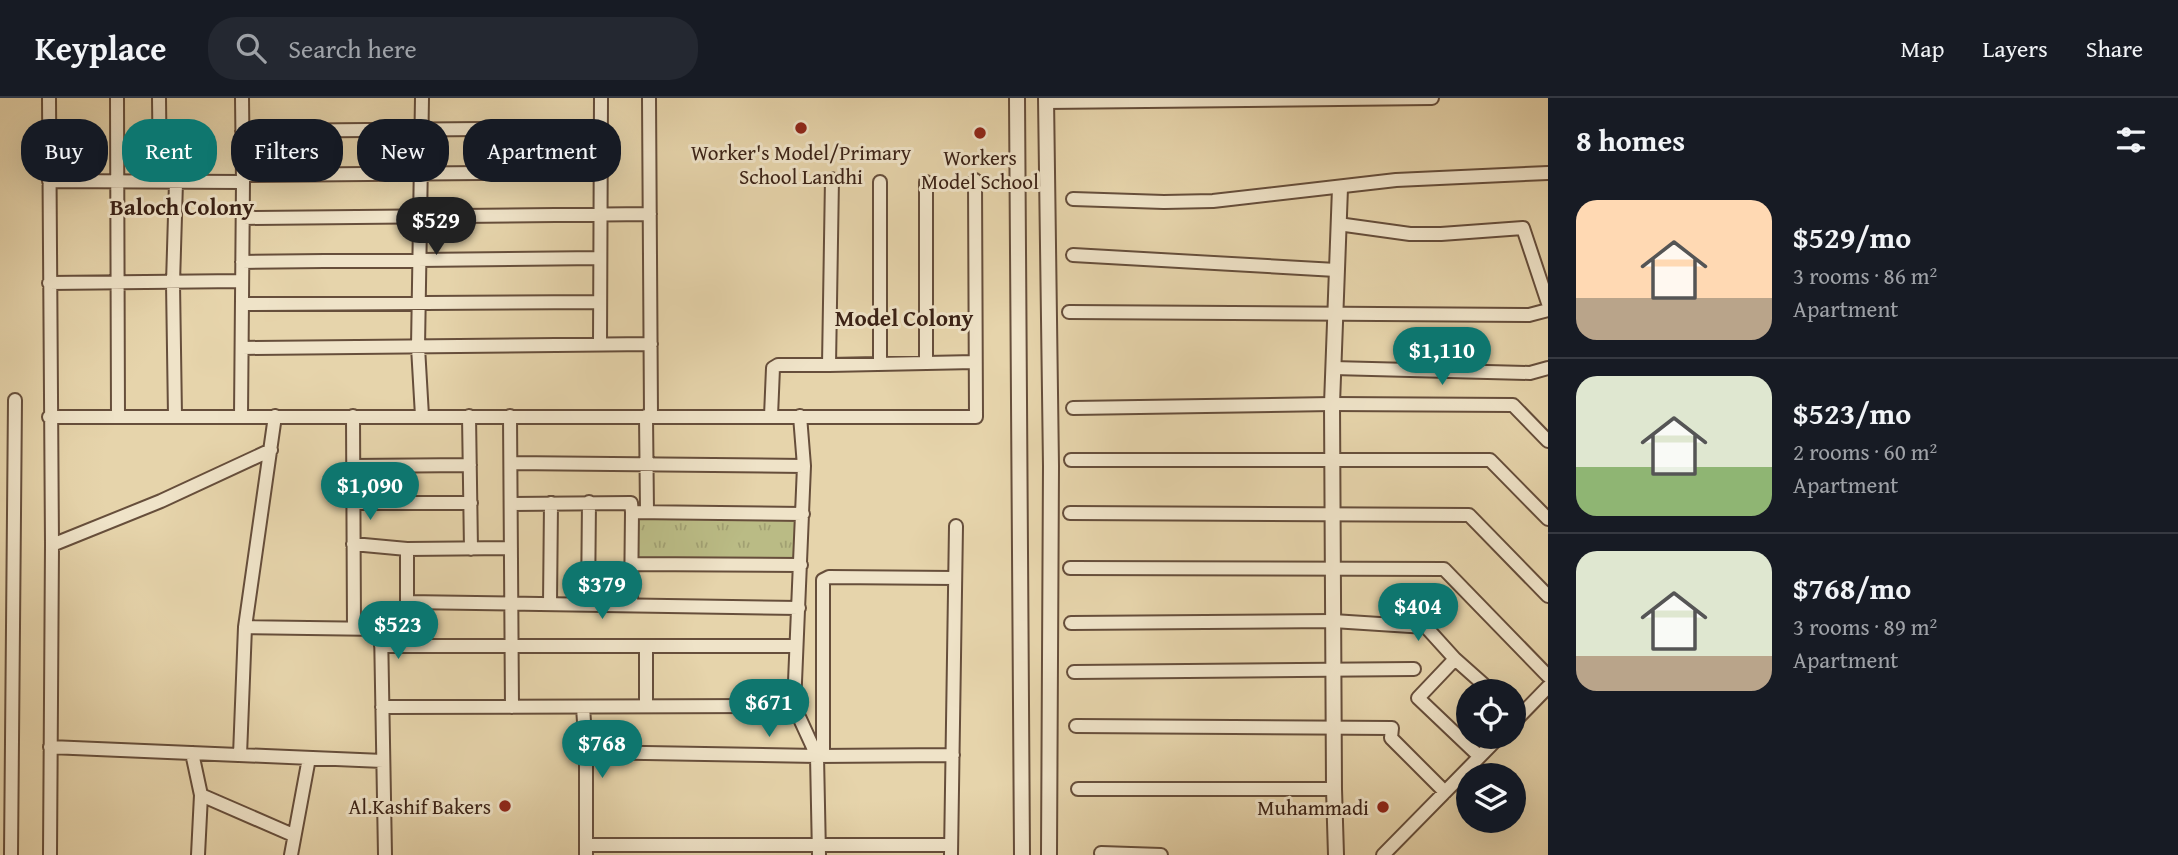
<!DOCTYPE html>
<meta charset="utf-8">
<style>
body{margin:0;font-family:"Gentium Book Plus",serif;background:#242831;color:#f1f3f6;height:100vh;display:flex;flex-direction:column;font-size:26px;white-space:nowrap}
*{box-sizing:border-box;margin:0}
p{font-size:23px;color:#9ea1a6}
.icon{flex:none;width:38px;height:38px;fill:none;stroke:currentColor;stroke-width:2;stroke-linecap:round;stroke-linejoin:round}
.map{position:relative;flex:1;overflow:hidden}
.sheet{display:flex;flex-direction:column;background:#171b24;width:630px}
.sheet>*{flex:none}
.guide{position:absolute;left:21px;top:21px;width:665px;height:63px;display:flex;gap:14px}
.buttons{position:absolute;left:1456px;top:581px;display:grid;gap:14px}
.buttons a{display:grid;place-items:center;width:70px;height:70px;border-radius:50%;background:#171b24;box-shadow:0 7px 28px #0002;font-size:35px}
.price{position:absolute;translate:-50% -60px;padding:0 16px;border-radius:24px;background:#0f766e;color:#fff;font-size:23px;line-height:46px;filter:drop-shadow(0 2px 4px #0008)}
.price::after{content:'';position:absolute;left:50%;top:42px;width:21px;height:16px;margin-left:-10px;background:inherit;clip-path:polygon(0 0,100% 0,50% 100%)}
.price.current{background:#222;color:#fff}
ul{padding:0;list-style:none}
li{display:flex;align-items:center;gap:21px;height:175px;padding:0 28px}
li+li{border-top:2px solid #363941}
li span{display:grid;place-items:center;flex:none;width:196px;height:140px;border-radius:21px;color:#555}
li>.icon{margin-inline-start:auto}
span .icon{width:84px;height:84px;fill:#fffc;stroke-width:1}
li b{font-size:30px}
h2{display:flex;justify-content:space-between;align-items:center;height:84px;padding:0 28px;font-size:30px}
.pill{padding:0 24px;border-radius:28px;background:#171b24;box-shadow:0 7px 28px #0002;font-size:24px;line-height:63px}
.pill.current{background:#0f766e;color:#fff}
header{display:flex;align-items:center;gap:42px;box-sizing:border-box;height:98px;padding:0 35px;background:#171b24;border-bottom:2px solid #363941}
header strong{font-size:33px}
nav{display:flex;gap:38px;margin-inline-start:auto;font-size:24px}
.search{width:490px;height:63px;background:#242831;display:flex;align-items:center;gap:18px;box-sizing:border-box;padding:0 24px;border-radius:28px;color:#9ea1a6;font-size:26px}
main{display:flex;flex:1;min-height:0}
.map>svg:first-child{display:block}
.park{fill:url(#park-tufts);stroke:#7a6e4e;stroke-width:2}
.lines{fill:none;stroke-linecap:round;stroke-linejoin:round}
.minor-casing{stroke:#664e3b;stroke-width:16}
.tertiary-casing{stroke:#664e3b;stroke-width:18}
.minor{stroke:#efe3c8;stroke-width:12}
.tertiary{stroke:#efe3c8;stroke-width:14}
.poi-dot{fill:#8f2418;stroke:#efe3c8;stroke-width:2.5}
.labels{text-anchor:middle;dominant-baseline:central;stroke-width:6;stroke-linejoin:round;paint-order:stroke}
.poi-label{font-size:21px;fill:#3b2216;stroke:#efe3c8}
.neighbourhood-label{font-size:23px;font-weight:bold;fill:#3b2216;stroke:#efe3c8}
</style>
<header>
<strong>Keyplace</strong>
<div class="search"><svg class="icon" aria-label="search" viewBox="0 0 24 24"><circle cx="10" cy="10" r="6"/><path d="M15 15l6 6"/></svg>Search here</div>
<nav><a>Map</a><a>Layers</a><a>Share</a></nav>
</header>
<main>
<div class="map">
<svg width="1548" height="757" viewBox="0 0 1548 757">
<defs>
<pattern id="park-tufts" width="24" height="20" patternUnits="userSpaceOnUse" patternTransform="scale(1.75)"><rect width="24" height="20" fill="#babb85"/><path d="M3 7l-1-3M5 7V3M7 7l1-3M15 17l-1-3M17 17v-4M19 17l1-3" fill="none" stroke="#a1a072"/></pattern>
</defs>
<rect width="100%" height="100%" fill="#e6d4ab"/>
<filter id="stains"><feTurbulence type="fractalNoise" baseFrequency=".00286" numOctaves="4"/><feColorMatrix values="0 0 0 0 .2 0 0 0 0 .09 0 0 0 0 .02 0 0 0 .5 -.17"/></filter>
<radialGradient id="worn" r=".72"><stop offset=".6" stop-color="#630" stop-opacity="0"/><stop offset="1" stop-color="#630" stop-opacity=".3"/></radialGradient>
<path class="park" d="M635,416l163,4 -1,41 -162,1z"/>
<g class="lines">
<g class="minor-casing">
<path id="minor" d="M49,0l3,447 -2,310
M117,0l1,318
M159,0l1,84
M242,0l1,84
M649,0l2,318
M1046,4l386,-4
M242,33l359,-3
M243,77l357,-3
M832,81l-3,186 146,-3
M49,83l194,1 -2,234
M880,84v181
M926,84v181
M1073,101l91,3 49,-1 183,-21 152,-7
M243,120l407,-4
M1338,126l72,10h31l82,-6 25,75
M1073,157l263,15
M242,164l358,-4
M49,185l193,-2
M242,206l358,-2
M1069,214l460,3 19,-5
M600,247l1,-247
M242,250l409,-4
M1333,270l197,5 18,-5
M1073,310l259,-4 181,1 35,36
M175,318l-2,-133 3,-101
M353,318l1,212
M422,318l-4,-69 4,-249
M469,318l2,133
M510,318l2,291
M646,318l1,95
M771,318l2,-48 5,-3h51
M800,318l4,50 -10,240 23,50 2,99
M49,319h927l-1,-237
M1071,362h419l58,59
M511,365l293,3
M353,368l117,-1
M353,405h118
M511,406l120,-1 1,9
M1070,415l399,2 79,81
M353,446l54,5
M52,447l109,-44 110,-51
M511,450l-104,1v53l392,6
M631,466l170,1
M1070,470l374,1 104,107
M550,506l1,-101
M588,506l1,-102
M631,507l1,-93 171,2
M1071,525l262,-2 93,6 29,32 36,32
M245,529l136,2 4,226
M381,548h414
M646,548v60
M1455,561l-37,39 61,58
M1074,574l340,-3
M382,609l412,-1
M583,609l3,45v103
M1514,624l34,-35
M1076,628l316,2 -1,10 54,54
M50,649l333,14
M586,654l231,4 136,-1
M192,655l9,42 -3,60
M240,657l5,-128 30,-211
M823,658v-176l6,-3 126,1
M1078,691h256
M201,697l92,40
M586,747h365
M1101,755l60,2
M11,757l4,-455
M291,757l18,-97
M951,757l5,-329
M1383,757l116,-118"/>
</g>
<g class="tertiary-casing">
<path id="tertiary" d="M1017,0l5,757
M1046,0l5,368 -2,389
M1336,757l-2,-66 -2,-385 8,-216"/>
</g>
<use href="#minor" class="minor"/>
<use href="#tertiary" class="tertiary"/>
</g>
<g class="poi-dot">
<circle cx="801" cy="30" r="7"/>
<circle cx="980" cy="35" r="7"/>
<circle cx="505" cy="708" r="7"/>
<circle cx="1383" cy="709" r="7"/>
</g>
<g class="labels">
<g class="poi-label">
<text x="801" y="54">Worker's Model/Primary<tspan x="801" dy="24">School Landhi</tspan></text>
<text x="980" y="59">Workers<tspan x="980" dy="24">Model School</tspan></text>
<text x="491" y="708" text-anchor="end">Al.Kashif Bakers</text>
<text x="1369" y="709" text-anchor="end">Muhammadi</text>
</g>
<g class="neighbourhood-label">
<text x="182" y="108">Baloch Colony</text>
<text x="904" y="219">Model Colony</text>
</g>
</g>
<rect width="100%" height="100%" filter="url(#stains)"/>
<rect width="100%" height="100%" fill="url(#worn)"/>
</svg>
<div class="buttons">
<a><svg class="icon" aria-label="locate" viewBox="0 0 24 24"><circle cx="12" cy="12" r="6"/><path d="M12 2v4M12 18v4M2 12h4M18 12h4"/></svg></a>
<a><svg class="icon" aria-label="layers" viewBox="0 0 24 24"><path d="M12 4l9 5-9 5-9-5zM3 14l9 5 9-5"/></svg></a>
</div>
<b class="price current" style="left:436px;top:159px">$529</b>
<b class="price" style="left:1442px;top:289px">$1,110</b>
<b class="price" style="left:370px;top:424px">$1,090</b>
<b class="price" style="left:602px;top:523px">$379</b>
<b class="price" style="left:1418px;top:545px">$404</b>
<b class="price" style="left:398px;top:563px">$523</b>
<b class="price" style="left:769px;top:641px">$671</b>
<b class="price" style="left:602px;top:682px">$768</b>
<div class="guide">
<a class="pill">Buy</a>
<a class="pill current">Rent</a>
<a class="pill">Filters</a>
<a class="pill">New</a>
<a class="pill">Apartment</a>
</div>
</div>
<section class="sheet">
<h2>8 homes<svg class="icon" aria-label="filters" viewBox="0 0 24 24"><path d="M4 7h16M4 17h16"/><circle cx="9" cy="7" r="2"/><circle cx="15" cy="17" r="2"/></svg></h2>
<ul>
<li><span style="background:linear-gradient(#ffd9b3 70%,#b9a48a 0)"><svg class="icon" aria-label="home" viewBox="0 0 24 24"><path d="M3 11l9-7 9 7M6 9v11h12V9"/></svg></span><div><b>$529/mo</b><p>3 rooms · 86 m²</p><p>Apartment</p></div></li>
<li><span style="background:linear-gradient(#dfe7d0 65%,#8fb573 0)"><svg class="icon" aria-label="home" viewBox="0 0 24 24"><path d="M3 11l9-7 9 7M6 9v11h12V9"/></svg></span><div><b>$523/mo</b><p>2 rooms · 60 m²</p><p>Apartment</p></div></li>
<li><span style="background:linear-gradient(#dfe7d0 75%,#b9a48a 0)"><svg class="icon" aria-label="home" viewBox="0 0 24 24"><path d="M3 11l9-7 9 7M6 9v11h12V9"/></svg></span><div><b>$768/mo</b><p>3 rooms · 89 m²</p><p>Apartment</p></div></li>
</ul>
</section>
</main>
